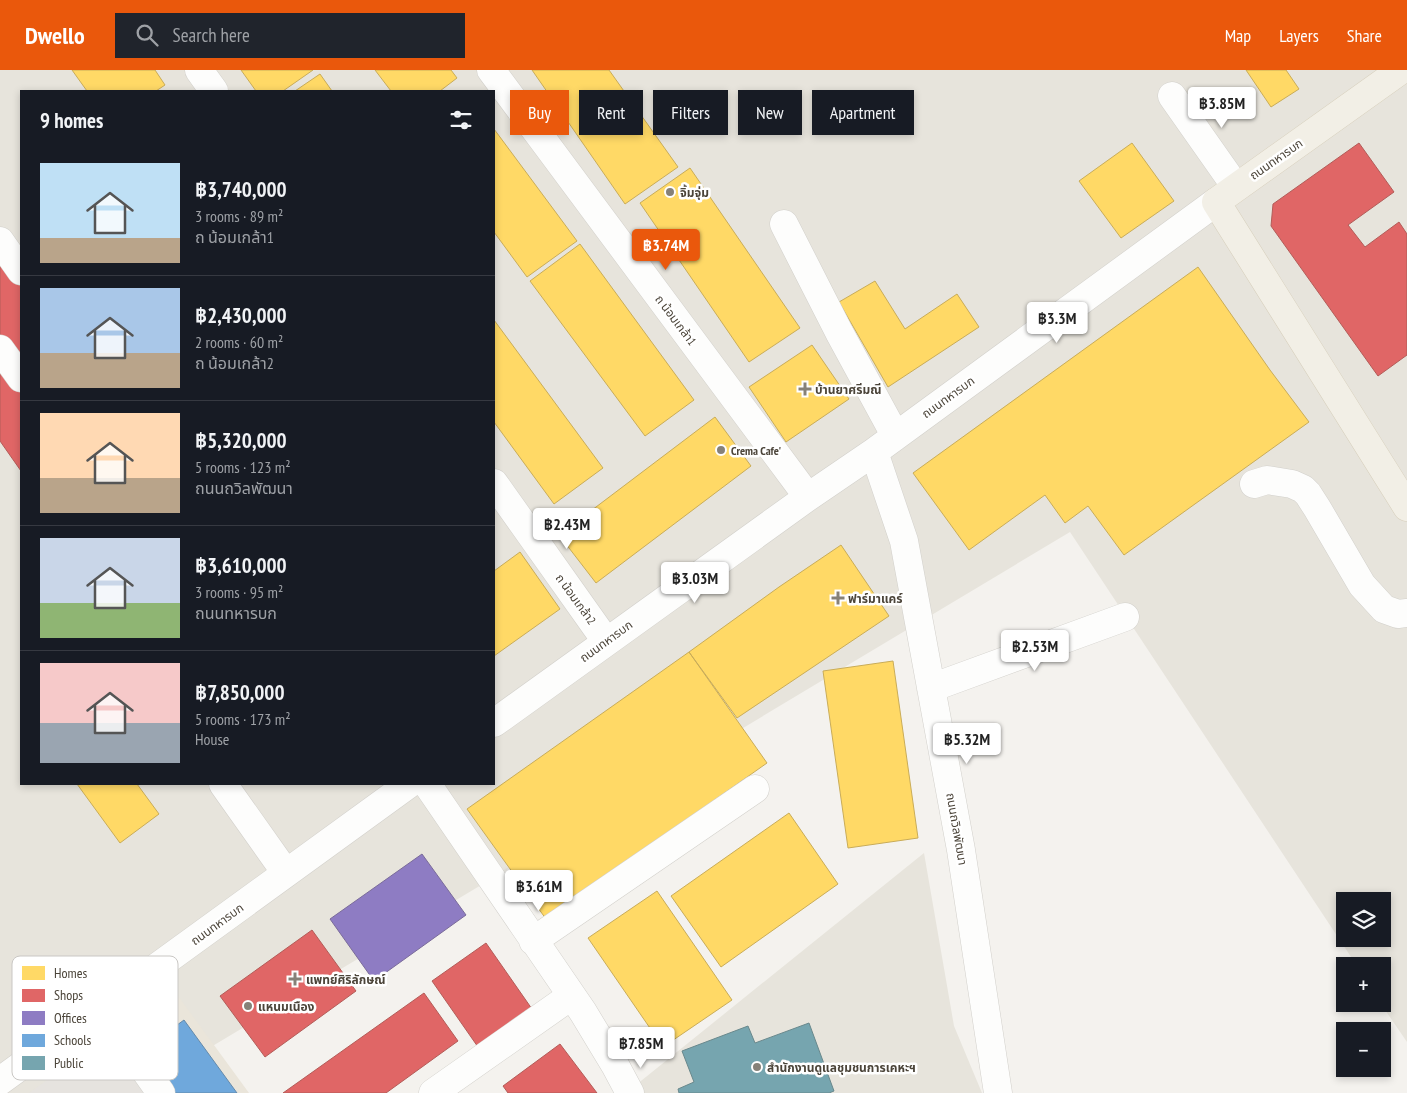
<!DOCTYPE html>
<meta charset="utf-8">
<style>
body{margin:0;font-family:"PT Sans Narrow","Noto Sans Thai",sans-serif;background:#20242c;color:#f1f3f6;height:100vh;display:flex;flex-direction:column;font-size:19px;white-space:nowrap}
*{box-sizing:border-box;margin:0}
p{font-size:16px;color:#9ea1a6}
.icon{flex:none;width:28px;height:28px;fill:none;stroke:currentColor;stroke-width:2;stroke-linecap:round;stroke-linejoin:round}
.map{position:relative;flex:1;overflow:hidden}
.drawer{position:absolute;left:20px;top:20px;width:475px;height:695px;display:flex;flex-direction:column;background:#171b24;border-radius:0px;box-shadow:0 2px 8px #0003}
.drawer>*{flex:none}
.top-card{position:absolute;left:510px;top:20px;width:475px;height:45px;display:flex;gap:10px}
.controls{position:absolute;left:1336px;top:822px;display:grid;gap:10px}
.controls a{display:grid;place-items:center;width:55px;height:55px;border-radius:0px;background:#171b24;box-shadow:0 2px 8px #0003;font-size:25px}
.price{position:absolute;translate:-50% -42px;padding:0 11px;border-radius:5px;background:#fff;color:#222;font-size:16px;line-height:32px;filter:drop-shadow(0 1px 2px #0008)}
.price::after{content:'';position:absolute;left:50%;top:30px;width:15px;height:11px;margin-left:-8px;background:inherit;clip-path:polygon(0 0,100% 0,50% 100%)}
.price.active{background:#ea580c;color:#fff}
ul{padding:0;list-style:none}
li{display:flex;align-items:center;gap:15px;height:125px;padding:0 20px}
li+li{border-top:1px solid #363941}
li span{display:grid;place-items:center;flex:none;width:140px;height:100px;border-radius:0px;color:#555}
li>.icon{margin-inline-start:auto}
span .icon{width:60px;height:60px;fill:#fffc;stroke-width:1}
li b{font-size:21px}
h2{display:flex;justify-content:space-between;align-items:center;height:60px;padding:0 20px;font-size:21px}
.chip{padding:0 18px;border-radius:0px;background:#171b24;box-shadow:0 2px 8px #0003;font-size:18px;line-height:45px}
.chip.active{background:#ea580c;color:#fff}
header{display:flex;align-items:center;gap:30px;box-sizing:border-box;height:70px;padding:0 25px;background:#ea580c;color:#fff}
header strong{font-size:24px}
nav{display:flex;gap:28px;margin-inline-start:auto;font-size:18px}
.search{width:350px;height:45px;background:#20242c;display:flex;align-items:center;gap:12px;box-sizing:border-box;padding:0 18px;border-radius:0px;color:#9ea1a6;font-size:19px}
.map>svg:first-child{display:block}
.residential{fill:#e7e4dc;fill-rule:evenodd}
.education{fill:#eae5da}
.parking{fill:#e6e3df}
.homes{fill:#ffd966;stroke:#c9ac58}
.shops{fill:#e06666;stroke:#b35c58}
.offices{fill:#8e7cc3;stroke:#7a6b9a}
.schools{fill:#6fa8dc;stroke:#648aab}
.public{fill:#76a5af;stroke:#69888c}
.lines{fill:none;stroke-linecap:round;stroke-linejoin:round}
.minor-casing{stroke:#d2d0cb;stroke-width:29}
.major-casing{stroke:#d6cebb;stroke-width:29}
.minor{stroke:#fdfdfc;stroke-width:28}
.major{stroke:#f2efe6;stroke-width:28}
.poi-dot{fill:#868178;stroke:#fff;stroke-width:2}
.labels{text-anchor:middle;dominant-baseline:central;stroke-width:5;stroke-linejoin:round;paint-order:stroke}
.street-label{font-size:12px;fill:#4b4439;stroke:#fff}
.poi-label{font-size:12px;font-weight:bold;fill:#4b4439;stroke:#fff;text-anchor:start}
.key{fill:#fff;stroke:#c9c7c4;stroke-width:1}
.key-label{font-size:14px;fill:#4b4439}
</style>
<header>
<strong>Dwello</strong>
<div class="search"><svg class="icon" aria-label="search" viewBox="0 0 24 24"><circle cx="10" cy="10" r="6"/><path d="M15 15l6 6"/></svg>Search here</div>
<nav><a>Map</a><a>Layers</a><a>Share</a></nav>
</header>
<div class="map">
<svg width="1407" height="1023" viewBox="0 0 1407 1023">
<rect width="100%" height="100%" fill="#f4f2ee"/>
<path class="residential" d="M0,0h1407v972l-26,-38 1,-38h-25l-287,-434 -936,561h-134zM21,21h473v693h-473zM1345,831h37v38h-37z
M924,783l30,173 28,67h-356z"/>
<path class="education" d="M173,919l76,104h-220l92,-66z"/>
<path class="parking" d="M121,957l47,66h-139z"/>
<path class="homes" d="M72,0h83l10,15 -9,6h-69z
M241,0h72l-30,21h-27z
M375,0h76l6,8 -17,13h-49z
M532,0h77l69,97 -53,37z
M1246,0h40l13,19 -28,18z
M320,4l12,17h-37z
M494,59l83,112 -50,36 -33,-45z
M1132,73l42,58 -53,37 -42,-57z
M690,98l110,160 -51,34 -109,-159z
M580,174l114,156 -49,36 -115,-155z
M1198,197l72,103 39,52 -185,133 -36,-49 -23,17 -20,-28 -76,55 -56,-77z
M875,211l30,48 52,-35 22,33 -91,60 -49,-85z
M494,250l109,148 -49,36 -60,-82z
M812,275l37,54 -63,43 -37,-55z
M715,347l36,49 -155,117 -37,-48z
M841,475l48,71 -152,102 -48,-66 90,-65z
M520,482l40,57 -66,47v-85z
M689,582l78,111 -221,156 -79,-110z
M893,591l25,177 -70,10 -25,-177z
M77,714h60l22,30 -39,29z
M789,743l49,71 -117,83 -50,-71z
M657,821l75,109 -69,47 -75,-109z"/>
<path class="shops" d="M1359,73l35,49 -46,33 17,22 34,-25 8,12v121l-29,21 -107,-150 2,-22z
M0,176l21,31v194l-21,-30z
M312,860l44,61 -91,66 -45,-61z
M486,873l46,66 -54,38 -46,-66z
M424,923l34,48 -72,52h-103z
M560,974l37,49h-89l-5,-7z"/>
<path class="offices" d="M422,784l44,61 -92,66 -44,-62z"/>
<path class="schools" d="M184,950l53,73h-66l-30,-42z"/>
<path class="public" d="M809,953l25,68 -5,2h-150l-1,-4 16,-7 -12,-31 66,-25 7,17z"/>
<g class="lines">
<g class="minor-casing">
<path id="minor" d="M199,0l15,21
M491,0l317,427
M1172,26l64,91
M784,154l55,108 56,103
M0,171l21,30
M0,279l21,29
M874,382l30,89 57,309 37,243
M494,413l112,158
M1254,414l13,-4 25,4 11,5 5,5 9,14 45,77 22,24 14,5 9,-1
M931,618l194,-71
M494,653l314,-226 66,-45 342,-250
M223,714l63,89
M427,714l156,228 32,53 15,28
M533,871l222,-152
M101,938l60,85
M0,1011l409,-297
M433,1023l138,-97"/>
</g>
<g class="major-casing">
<path id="major" d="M1401,0l-185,132 191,305"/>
</g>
<use href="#minor" class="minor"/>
<use href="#major" class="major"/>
</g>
<g class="poi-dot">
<circle cx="670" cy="122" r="5"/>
<path d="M802.5 311.5h5v5h5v5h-5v5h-5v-5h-5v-5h5z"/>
<circle cx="721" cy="380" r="5"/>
<path d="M835.5 520.5h5v5h5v5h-5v5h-5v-5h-5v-5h5z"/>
<path d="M292.5 901.5h5v5h5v5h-5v5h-5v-5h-5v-5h5z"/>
<circle cx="248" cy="936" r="5"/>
<circle cx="757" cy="997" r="5"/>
</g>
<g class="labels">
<g class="street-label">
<text transform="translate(1276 89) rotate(-35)">ถนนทหารบก</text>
<text transform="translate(676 250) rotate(53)">ถ น้อมเกล้า1</text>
<text transform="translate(948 327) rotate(-36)">ถนนทหารบก</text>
<text transform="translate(576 529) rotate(54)">ถ น้อมเกล้า2</text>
<text transform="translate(606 571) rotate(-36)">ถนนทหารบก</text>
<text transform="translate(957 759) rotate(80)">ถนนถวิลพัฒนา</text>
<text transform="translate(217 854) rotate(-36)">ถนนทหารบก</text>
</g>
<g class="poi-label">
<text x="680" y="122">จิ้มจุ่ม</text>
<text x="815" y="319">บ้านยาศรีมณี</text>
<text x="731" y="380">Crema Cafe'</text>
<text x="848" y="528">ฟาร์มาแคร์</text>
<text x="306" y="909">แพทย์ศิริลักษณ์</text>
<text x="258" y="936">แหนมเนือง</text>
<text x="767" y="997">สำนักงานดูแลชุมชนการเคหะฯ</text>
</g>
</g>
<rect x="12" y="886" width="166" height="124" rx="8" class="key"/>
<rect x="22" y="896" width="23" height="14" fill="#ffd966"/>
<rect x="22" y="919" width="23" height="13" fill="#e06666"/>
<rect x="22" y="941" width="23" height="14" fill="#8e7cc3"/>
<rect x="22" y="964" width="23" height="13" fill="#6fa8dc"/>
<rect x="22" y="986" width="23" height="14" fill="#76a5af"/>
<g class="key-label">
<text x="54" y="908">Homes</text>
<text x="54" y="930">Shops</text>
<text x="54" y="953">Offices</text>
<text x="54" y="975">Schools</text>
<text x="54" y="998">Public</text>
</g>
</svg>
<div class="controls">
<a><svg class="icon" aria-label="layers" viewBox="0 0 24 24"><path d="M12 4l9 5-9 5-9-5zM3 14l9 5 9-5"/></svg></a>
<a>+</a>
<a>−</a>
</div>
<b class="price" style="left:1222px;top:59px">฿3.85M</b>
<b class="price active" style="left:666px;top:201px">฿3.74M</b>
<b class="price" style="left:1057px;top:274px">฿3.3M</b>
<b class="price" style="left:567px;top:480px">฿2.43M</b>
<b class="price" style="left:695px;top:534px">฿3.03M</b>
<b class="price" style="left:1035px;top:602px">฿2.53M</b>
<b class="price" style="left:967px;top:695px">฿5.32M</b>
<b class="price" style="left:539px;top:842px">฿3.61M</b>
<b class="price" style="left:641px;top:999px">฿7.85M</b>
<div class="top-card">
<a class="chip active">Buy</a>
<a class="chip">Rent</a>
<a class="chip">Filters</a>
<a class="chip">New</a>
<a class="chip">Apartment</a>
</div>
<section class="drawer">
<h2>9 homes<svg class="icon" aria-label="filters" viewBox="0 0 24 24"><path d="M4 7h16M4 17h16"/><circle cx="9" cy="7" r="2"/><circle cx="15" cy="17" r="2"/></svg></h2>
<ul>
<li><span style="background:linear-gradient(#bfe0f5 75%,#b9a48a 0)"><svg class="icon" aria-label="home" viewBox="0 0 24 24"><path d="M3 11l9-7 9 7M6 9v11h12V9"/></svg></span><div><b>฿3,740,000</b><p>3 rooms · 89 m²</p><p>ถ น้อมเกล้า1</p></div></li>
<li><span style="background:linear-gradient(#a9c7e8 65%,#b9a48a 0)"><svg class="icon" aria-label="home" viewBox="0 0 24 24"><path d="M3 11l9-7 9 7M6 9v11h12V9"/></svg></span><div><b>฿2,430,000</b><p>2 rooms · 60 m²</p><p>ถ น้อมเกล้า2</p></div></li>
<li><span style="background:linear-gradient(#ffd9b3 65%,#b9a48a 0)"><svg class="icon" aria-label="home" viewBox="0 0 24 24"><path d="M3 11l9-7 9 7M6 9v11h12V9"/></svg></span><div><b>฿5,320,000</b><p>5 rooms · 123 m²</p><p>ถนนถวิลพัฒนา</p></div></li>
<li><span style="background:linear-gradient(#c9d6e8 65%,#8fb573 0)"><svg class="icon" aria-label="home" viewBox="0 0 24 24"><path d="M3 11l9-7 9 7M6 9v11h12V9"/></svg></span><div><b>฿3,610,000</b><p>3 rooms · 95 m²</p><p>ถนนทหารบก</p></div></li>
<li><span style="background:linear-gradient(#f6c9c9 60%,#9aa5b1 0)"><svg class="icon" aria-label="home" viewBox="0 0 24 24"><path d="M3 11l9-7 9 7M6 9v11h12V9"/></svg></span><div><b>฿7,850,000</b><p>5 rooms · 173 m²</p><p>House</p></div></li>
</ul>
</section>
</div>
